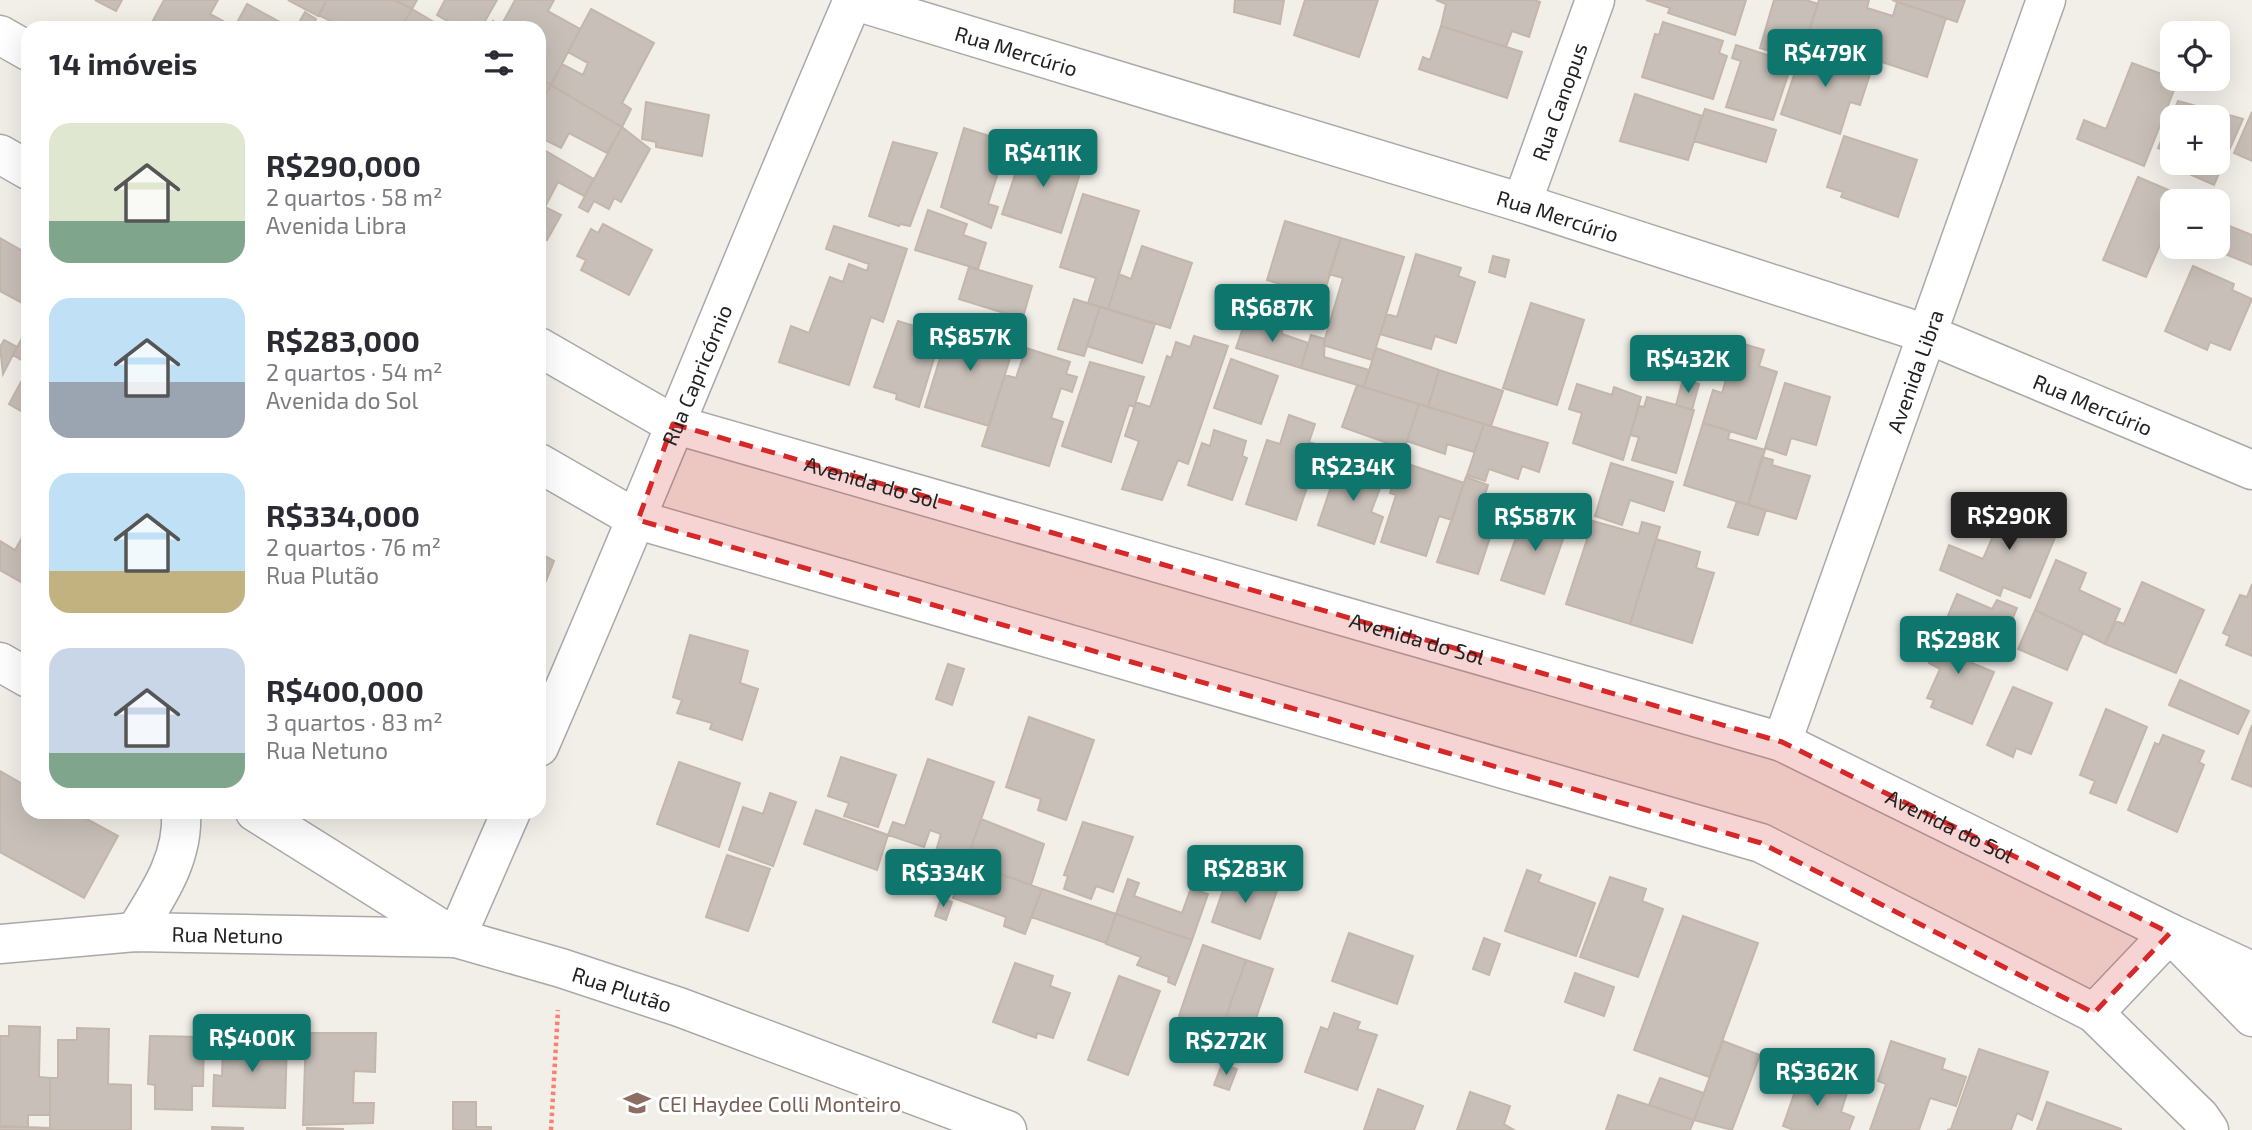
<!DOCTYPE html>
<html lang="pt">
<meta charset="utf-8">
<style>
body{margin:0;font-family:"Exo 2",sans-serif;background:#f2f2f3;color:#2b2b33;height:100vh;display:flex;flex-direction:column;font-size:26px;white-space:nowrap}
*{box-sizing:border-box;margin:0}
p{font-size:23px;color:#7c7c81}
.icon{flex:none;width:38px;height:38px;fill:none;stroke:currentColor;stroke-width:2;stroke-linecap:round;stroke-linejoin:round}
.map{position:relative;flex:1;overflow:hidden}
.details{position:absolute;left:21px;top:21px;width:525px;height:798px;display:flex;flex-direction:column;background:#fff;border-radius:21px;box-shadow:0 7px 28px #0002}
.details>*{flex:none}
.tools{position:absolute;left:2160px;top:21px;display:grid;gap:14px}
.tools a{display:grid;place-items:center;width:70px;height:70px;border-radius:14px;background:#fff;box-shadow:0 7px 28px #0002;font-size:35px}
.price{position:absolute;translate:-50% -60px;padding:0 16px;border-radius:7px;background:#0f766e;color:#fff;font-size:23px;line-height:46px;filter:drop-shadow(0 2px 4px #0008)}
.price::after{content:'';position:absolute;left:50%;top:42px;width:21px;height:16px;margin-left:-10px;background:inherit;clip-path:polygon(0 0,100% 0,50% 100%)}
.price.on{background:#222;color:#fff}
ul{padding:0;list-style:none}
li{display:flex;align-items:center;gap:21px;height:175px;padding:0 28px}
li span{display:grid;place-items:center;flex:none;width:196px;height:140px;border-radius:21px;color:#555}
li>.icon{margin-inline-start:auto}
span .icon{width:84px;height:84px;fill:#fffc;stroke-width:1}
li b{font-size:30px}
h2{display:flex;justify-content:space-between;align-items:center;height:84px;padding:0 28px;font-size:30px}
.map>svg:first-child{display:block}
.building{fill:#c7bfb8;stroke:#c4b6ab;stroke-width:2}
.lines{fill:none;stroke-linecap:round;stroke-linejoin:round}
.minor-casing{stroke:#a9a9a9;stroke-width:41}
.path{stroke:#fa8072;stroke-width:4.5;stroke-dasharray:3.5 3.5;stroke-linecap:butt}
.minor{stroke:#fff;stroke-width:38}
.marked{fill:#d62828;fill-opacity:0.2;stroke:#d62828;stroke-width:5;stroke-dasharray:14 9;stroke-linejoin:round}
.labels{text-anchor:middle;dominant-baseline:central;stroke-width:6;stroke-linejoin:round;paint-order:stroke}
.street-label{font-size:21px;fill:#222;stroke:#fff}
.education-label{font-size:21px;fill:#785e54;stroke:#fff;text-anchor:start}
</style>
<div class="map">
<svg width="2252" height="1130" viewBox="0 0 2252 1130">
<rect width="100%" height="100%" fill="#f2efe9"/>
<path class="building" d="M95,0h27l-6,11z
M164,0h54l-8,14 13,7 -4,7h-70z
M288,0h39l-9,16z
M327,0h68l17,9 -11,19h-58l-24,-13z
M394,0h23l-5,9z
M445,0h52l-16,28h-21l-23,-13z
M515,0h39l-6,11 32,18 -29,56 -12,-6v-51h-50l4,-7 8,5z
M1235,0h49l-4,24 -46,-12z
M1305,0h73l-19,57 -65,-22z
M1436,0h98l6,2 -11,35 -17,-6 -6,16 -65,-21 5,-22z
M1646,0h100l-11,35 -67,-22 2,-5z
M1774,0h32l12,4 -19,56 -39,-12z
M1819,0h50l-2,8 26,8 4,-14 49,16 -19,59 -75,-25 5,-15 -12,-3 -6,23 -35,-12z
M1892,0h73l-8,22z
M247,4l42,23 -1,1h-54z
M412,9l32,19h-43z
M591,9l63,34 -32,60 9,6 -9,18 -71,-42 11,-21 21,11 5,-12 -20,-11z
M305,12l11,7 -5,9h-15z
M1663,22l60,19 -4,12 8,3 -14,43 -71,-22 13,-43 4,1z
M1441,26l81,26 -15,46 -88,-29 4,-12 7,3z
M1736,45l56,18 -19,57 -47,-13 15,-46 -9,-3z
M1804,45l68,23 -12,37 -10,-3 -10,32 -59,-20z
M2132,63l46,17 -34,86 -67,-27 7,-19 22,9z
M539,79l12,6 -12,22z
M551,85l71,42 -15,26 -38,-20 -8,15 -22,-11v-31z
M1635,94l67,22 -14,44 -68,-19z
M2178,101l65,18 -29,66 -43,-19 1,-3h45v-46h-45v37l-14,-6z
M646,102l63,13 -7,41 -46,-9v-5l-14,-3z
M1705,109l71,21 -10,32 -72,-21z
M2252,112v49l-18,-8z
M622,127l28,22 -29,53 -7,-4 -5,11 -15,-8 -6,11 -9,-5z
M964,128l44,14 -20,62 10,3 -7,21 -50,-21z
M1844,136l73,24 -19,57 -57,-20 2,-5 -16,-5z
M893,142l44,11 -27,73 -10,-2 -1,2 -30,-10z
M1025,145l58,19 -22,69 -59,-19z
M539,147l55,32 -10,17 -26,-14 -13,25 16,8 -14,25 -8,-5z
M2138,177l56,24h-22v40l-9,-3 -17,39 -43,-17z
M1083,194l56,17 -31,98 -20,-6 8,-25 -36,-11z
M928,210l39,14 -4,11 23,8 -8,26 -63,-19z
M1285,221l56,17 -18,59 -56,-17z
M2217,221l35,14v30l-44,-18h9z
M603,224l49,26 -23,45 -48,-25 5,-10 -9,-4 14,-27 7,4z
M834,226l73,23 -24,73 -12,-5 -22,68 -70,-23 12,-36 18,7 21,-56 13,5 6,-18 18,7 2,-7 -43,-15z
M0,238l28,16v52l-28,-15z
M1341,238l63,19 -32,103 -49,-15 20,-67 -14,-4z
M1142,246l50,17 -22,65 -62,-19 11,-35 12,5z
M2188,247h19l-3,7z
M1416,254l45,14 -3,8 17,6 -19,61 -21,-7 -4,13 -51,-15 7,-20 10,3z
M1493,256l16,4 -4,17 -16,-5z
M2193,266l41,18 -2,6 20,9 -22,51 -20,-8 -3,8 -42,-19z
M969,267l63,19 -13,45 -9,-3 4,-12 -55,-17z
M1074,299l26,8 -16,49 -26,-7z
M1531,303l53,17 -27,85 -54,-17z
M1100,307l55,17 -13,39 -55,-17z
M952,319l64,20 -27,87 -64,-19z
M1246,319l36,12v3l26,9 -7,25 -65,-20z
M898,321l16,5 -2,8 28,5 -21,68 -23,-8 1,-5 -23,-7z
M28,327v37l-15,-9z
M1311,335l14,4 -1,18 45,13 -5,17 -63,-19z
M1194,336l34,10 -40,118 -10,-4 -16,40 -40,-11 17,-48 -14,-5 11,-34 14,5 17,-51 4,2 5,-16 14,5z
M4,340l13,7 -14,27 -3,-27z
M1737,342l27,8 -5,16 18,6 -21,67 -53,-16 10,-33 9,3z
M1026,348l44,14 -4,12 11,3 -5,15 -11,-4 -10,30 12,4 -14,44 -67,-20 23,-71 11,3z
M1376,348l63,22 -11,37 -64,-20z
M1231,359l47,17 -17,48 -47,-16z
M1090,362l54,15 -10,30 -5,-2 -18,57 -49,-16z
M28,369v46l-19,-11z
M1439,370l64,21 -12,35 -63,-19z
M1683,379l16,5 -7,26 -16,-5z
M1785,383l45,14 -14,48 -25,-7 -5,17 -21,-7z
M1577,384l35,11 2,-8 27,10 -18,63 -50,-17 9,-30 -13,-4z
M1357,385l62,19 -15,45 -62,-22z
M1647,397l47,13 -18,63 -44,-13 7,-23 -9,-2 9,-29 5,1z
M1419,404l65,20 -10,28 -27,-8 -2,10 -38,-13z
M1289,415l26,9 -6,18 12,4 -25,74 -50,-16 21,-64 13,4z
M1703,423l27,8 -2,8 37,11 -17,55 -64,-20z
M1484,424l64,19 -9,29 -17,-6 -4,13 -29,-10 -4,12 -18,-6z
M1214,430l32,11 -4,15 5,2 -15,42 -44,-15 14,-42 8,3z
M1762,457l11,3 -1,5 38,11 -14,43 -48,-14z
M1340,460l45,15 -14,37 12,5 -9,27 -56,-19z
M1611,463l62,19 -9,29 -34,-11 -8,25 -27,-9z
M1408,464l56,19 -12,37 -13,-4 -13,40 -45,-14 15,-47 -6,-2 6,-19 8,2z
M1466,477l22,8 -8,25 17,6 -19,58 -41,-12z
M2010,497l53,21 -33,80 -27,-11 -3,9 -60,-26 9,-25 34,14z
M1737,501l29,9 -8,25 -30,-8z
M1538,512l31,10 -25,72 -43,-14 19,-54 12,4z
M1593,521l46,13 3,-12 18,5 -30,97 -64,-20z
M28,527v59l-28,-16v-29l15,9z
M1656,539l44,13 -4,16 18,5 -22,70 -62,-19z
M543,555l11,6 -8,20 -7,-4v-16z
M2056,560l30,13 -7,17 41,19 -15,35 -70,-34z
M2142,582l62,28 -28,63 -71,-29 11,-23 8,3z
M2252,584v72l-26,-11 4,-9 -7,-3 17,-38 7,2z
M1957,594l35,15 5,-9 20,8 -16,38 -56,-23z
M2035,610l48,23 -16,37 -49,-21z
M1945,625l36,16 -9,22 22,9 -22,52 -41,-17 3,-7 -7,-2 13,-29 -11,-6z
M690,635l58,16 -8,32 18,6 -16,51 -32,-11 2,-6 -35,-10 5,-13 -9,-3z
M948,664l16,5 -12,36 -16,-6z
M2180,680l69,31 -11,23 -69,-29z
M2013,687l39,16 -21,51 -15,-6 -3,9 -26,-12z
M2106,709l41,18 -31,76 -26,-10 5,-12 -15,-6z
M1029,717l65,23 -28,80 -28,-10 3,-11 -35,-12z
M2252,725v62l-20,-8z
M2163,735l41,16 -5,11 5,3 -27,67 -49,-22 27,-67 4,2z
M841,757l55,18 -18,52 -34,-11 5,-13 -21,-7z
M928,759l66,23 -28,80 -30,-11 5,-17 -11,-4 -6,17 -36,-12 5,-13 12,4z
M679,762l61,21 -21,64 -62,-23z
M0,771l28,16v25h46l44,24 -34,62 -84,-46z
M770,793l26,9 -23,64 -44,-16 14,-43 20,7z
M816,810l72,25 -11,35 -73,-26z
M981,819l63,25 -13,41 -65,-23z
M1083,822l50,15 -20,55 -17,-6 -5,13 -27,-10 4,-13 -4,-1z
M727,855l43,14 -22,62 -42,-14z
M966,862l76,27 -17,45 -21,-8 2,-9 -53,-19z
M1230,870l48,18 -18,51 -48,-17z
M1527,870l14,5 -3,7 57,21 -19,53 -71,-25z
M1610,877l36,12 -4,12 21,8 -25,68 -58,-20z
M1128,879l11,4 -5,13 48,17 9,-25 17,6 -16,46 -76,-26z
M1042,889l74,25 -10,29 -75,-26z
M941,898l11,4 -6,18 -11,-4z
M1116,914l76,26 -17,45 -7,-3 1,-5 -32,-12 4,-8 -35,-13z
M1683,916l75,27 -49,134 -75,-27z
M1349,933l64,23 -16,48 -65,-23z
M1484,938l16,6 -11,31 -16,-6z
M1203,945l43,15 -25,71 -42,-15z
M1246,960l27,9 -25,72 -27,-10z
M1015,963l38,13 -3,10 20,7 -17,45 -16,-5 -1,5 -43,-16z
M1575,973l39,14 -10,29 -39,-14z
M1119,976l41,15 -32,84 -40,-15z
M1334,1013l26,9 -3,7 20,6 -20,55 -52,-18 16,-45 7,3z
M9,1026l31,1 -1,50 11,1v37h-22v12h-28v-91h9z
M77,1028l32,1 -1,55 23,1v45h-81v-52h8v-38h19z
M306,1033h70l-1,39 -21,-1 -1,32h21l-1,20 -70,2z
M150,1036l54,1 -1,49h-11v24l-37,-1v-24l-7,-1z
M223,1039l64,2 -2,67 -72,-2 1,-31 8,1z
M1723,1041l37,14 -28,75 -38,-10z
M1891,1041l54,18 -3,10 24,8 -10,29 -26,-8 -11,32h-49l16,-46 -8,-3z
M1979,1049l69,23 -16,48 -15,-7 -6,17h-64l4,-1z
M1222,1064l15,5 -8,21 -15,-5z
M1800,1077l47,16 -6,19 13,5 -5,13h-55l-11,-4z
M1660,1078l44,15 -10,27 -45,-15z
M1378,1089l45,17 -9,24h-50z
M1470,1092l40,14 -6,18 10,6h-57z
M1618,1095l76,25 -4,10h-84z
M453,1102h23v25h15v3h-38z
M2047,1102l74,27v1h-84z
M0,1126l50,2v2h-50z
M212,1127l31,1v2h-31z
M307,1128l36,1v1h-36z"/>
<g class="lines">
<g class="minor-casing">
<g id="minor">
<path id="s1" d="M852,0l670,203 405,131 325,136"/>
<path d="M0,35l28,16"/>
<path d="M0,154l28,16"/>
<path id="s2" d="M1522,203l73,-203"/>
<path id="s3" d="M539,347l134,77 1109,318 388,191 82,84"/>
<path d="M539,463l99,57 1123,323 333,170 106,104 9,13"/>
<path d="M0,662l28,16"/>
<path id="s4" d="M1782,742l264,-742"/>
<path id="s5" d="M539,747c108,-248 207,-499 314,-747"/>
<path id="s6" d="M255,812l201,126 105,30 118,39 328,123"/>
<path d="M135,932c23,-37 49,-74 46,-120"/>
<path id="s7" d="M0,944l135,-12 321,6 55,-126"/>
<path d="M2094,1013l76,-80 82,38"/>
</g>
</g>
<path class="path" d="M551,1130l7,-120"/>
<use href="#minor" class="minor"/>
</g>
<path class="marked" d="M673,424l1109,318 388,191 -76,80 -333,-170 -1123,-323z"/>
<defs>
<g id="school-bare" transform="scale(2.1)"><path d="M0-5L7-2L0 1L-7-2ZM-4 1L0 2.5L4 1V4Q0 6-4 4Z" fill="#8d6e63" stroke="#fff" stroke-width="2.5" paint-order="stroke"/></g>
</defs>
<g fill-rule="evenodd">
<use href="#school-bare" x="637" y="1103"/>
</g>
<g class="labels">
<g class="street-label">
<text stroke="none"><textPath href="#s1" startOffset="172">Rua Mercúrio</textPath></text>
<text stroke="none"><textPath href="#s2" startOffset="108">Rua Canopus</textPath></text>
<text stroke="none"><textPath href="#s1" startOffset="738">Rua Mercúrio</textPath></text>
<text stroke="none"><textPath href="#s4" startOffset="394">Avenida Libra</textPath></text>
<text stroke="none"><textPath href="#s5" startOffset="404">Rua Capricórnio</textPath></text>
<text stroke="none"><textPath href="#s1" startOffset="1306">Rua Mercúrio</textPath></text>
<text stroke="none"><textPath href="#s3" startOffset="362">Avenida do Sol</textPath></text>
<text stroke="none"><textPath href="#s3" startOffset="929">Avenida do Sol</textPath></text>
<text stroke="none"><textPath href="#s3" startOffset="1496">Avenida do Sol</textPath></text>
<text stroke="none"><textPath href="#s7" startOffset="228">Rua Netuno</textPath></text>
<text stroke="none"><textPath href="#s6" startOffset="411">Rua Plutão</textPath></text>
</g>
<g class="education-label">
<text x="658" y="1103">CEI Haydee Colli Monteiro</text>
</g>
</g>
</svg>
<div class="tools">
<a><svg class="icon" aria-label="locate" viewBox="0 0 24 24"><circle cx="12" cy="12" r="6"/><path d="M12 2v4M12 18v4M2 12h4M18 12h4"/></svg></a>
<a>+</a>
<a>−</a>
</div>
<b class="price" style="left:1825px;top:89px">R$479K</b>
<b class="price" style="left:1043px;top:189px">R$411K</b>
<b class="price" style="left:1272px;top:344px">R$687K</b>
<b class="price" style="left:970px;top:373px">R$857K</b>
<b class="price" style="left:1688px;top:395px">R$432K</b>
<b class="price" style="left:1353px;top:503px">R$234K</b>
<b class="price on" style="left:2009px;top:552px">R$290K</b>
<b class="price" style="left:1535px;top:553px">R$587K</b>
<b class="price" style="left:1958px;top:676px">R$298K</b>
<b class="price" style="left:1245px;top:905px">R$283K</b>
<b class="price" style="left:943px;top:909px">R$334K</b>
<b class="price" style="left:252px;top:1074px">R$400K</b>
<b class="price" style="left:1226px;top:1077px">R$272K</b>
<b class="price" style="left:1817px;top:1108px">R$362K</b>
<section class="details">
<h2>14 imóveis<svg class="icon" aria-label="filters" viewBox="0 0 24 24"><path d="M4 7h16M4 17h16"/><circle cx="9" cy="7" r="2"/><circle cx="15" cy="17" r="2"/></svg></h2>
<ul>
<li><span style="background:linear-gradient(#dfe7d0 70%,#7fa58c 0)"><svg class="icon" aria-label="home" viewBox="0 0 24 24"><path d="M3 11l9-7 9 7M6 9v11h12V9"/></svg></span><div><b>R$290,000</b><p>2 quartos · 58 m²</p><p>Avenida Libra</p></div></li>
<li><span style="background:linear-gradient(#bfe0f5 60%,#9aa5b1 0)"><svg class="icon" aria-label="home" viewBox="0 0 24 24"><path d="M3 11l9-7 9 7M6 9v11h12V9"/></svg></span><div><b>R$283,000</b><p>2 quartos · 54 m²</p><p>Avenida do Sol</p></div></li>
<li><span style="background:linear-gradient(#bfe0f5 70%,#c2b280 0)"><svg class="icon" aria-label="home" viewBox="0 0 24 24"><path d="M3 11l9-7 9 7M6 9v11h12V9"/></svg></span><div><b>R$334,000</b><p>2 quartos · 76 m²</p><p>Rua Plutão</p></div></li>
<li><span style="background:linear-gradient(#c9d6e8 75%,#7fa58c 0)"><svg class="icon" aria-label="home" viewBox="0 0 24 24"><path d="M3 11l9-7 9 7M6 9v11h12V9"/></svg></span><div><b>R$400,000</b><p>3 quartos · 83 m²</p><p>Rua Netuno</p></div></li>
</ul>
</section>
</div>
